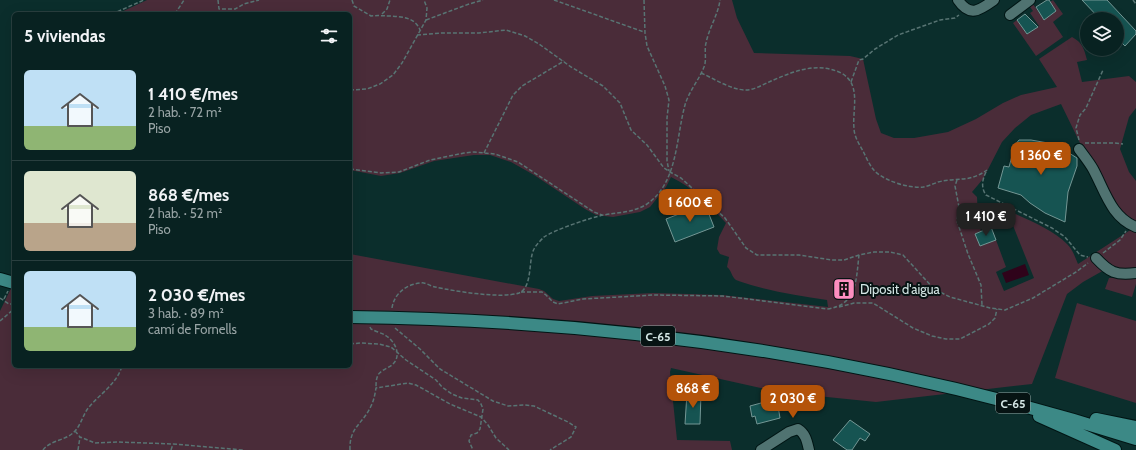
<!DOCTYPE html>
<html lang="es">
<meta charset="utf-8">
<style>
body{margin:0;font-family:Cabin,sans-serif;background:#112a2a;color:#f1f3f6;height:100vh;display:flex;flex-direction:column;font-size:15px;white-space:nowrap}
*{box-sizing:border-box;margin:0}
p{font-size:13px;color:#98a4a5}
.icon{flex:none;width:22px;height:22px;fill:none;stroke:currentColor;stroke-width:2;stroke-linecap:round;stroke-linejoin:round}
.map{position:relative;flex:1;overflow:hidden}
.side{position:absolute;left:12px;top:12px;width:340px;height:356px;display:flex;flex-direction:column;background:#082221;border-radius:6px;box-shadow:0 4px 16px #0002,0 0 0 1px #293f3f}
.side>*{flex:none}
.buttons{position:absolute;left:1080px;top:12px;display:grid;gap:8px}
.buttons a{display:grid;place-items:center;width:44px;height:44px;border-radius:50%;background:#082221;box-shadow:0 4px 16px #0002,0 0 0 1px #293f3f;font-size:20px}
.price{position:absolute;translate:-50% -34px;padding:0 9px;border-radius:8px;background:#b45309;color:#fff;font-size:13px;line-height:26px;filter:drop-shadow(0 1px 2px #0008)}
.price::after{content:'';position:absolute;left:50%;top:24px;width:12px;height:9px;margin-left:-6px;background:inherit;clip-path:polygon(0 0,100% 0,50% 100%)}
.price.active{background:#222;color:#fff}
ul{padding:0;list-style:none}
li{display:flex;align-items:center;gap:12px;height:100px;padding:0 12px}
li+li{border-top:1px solid #293f3f}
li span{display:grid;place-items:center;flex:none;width:112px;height:80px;border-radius:6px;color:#555}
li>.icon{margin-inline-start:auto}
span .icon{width:48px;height:48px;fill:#fffc;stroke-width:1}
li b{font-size:17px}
h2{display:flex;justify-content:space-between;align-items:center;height:48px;padding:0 12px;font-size:17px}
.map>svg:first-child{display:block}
.green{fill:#4a2c39;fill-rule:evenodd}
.water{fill:#2f031a}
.building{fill:#165452;stroke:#749795}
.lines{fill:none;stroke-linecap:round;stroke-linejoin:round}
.minor-casing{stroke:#001514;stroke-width:12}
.major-casing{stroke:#001514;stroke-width:14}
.path{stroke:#587473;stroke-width:1.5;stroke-dasharray:4 2;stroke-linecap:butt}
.minor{stroke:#507371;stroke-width:10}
.major{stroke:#3c8986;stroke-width:12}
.labels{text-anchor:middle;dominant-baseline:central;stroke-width:4;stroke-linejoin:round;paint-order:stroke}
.shield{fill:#061313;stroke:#96a7a6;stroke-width:1}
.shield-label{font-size:12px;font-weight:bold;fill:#d4e6e5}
.poi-label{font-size:13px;fill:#d4e6e5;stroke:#061313;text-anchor:start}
</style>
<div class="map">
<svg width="1136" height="450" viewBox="0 0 1136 450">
<rect width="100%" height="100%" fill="#0b2e2c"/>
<path class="green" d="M147,0h585l5,18 17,35 96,3 13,3 13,60 5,14 13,5h20l34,-6 28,-13 27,-16 18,-8 36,-8 -18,-28 33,-22c11,6 12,12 15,23l-10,2 5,20 47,-6 7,6v26l-7,9 -9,32 9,23 7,9v86l-3,2h-27l-23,13 -16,12 -35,90 -156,18 -98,-10 -107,-24 -1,4 7,68 53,1 2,9h-732v-139l14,-29v84h336v-112l189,35 5,2 9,8 6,2 33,-5 61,-3 69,2 106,12 -1,-7c-26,-4 -51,-8 -76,-15 -5,-2 -11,-3 -15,-5 -5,-4 -4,-9 -9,-13l2,-10 -9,-3 -3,-5 2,-12 7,-14c-17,-18 -32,-35 -55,-46l-5,10 -16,20 -10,5 -27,5 -17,-2 -11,-6 -51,-34 -23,-13 -21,-7h-16l-40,6 -34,12 -19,3 -31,-6v-156h-233zM1061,104l19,39 -1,6 40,68 16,10 -57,37c-3,-7 -5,-14 -11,-20 -15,-16 -50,-29 -72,-39 -5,6 -4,13 -1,20l16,-7 24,60 -30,13 -8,-19 10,-5 -10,-27 -16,6 -5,-12 6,-3 -3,-14 -1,-20 -5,-5 11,-13 19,-37 13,-14 16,-13z
M1053,0l10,14 -10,8 10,15 -27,19 -23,-33 4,-3 10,14 12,-8 -9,-13 3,-2 -3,-4 3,-3 11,16 12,-9 -6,-9z
M1136,276v8l-4,13 -27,-8 4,-11z
M1077,303l59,18v82l-81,-25z"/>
<path class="water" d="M1025,264l4,11 -23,8 -4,-10z"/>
<path class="building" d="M1047,0h2l7,11 -12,9 -8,-13z
M1082,0h25l29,31v3l-11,12 -8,-8v-19h-17z
M1025,14l13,13 -11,7 -10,-14z
M1019,140h12l17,3 13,5 16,10v8l-9,26 -3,30 -20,-9 -15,-10 -9,-8 -23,-7 6,-22 5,1 6,-22z
M705,204l9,23 -39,15 -9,-23z
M991,227l5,13 -16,6 -5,-12z
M687,393h14l-1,31h-15z
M772,400l2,7 4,-1 2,12 -23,6 -2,-8 -3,1 -2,-11z
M850,420l20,14 -5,7 -5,-3 -8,12h-5l-14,-10z"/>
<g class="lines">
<g class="minor-casing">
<path id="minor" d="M958,0c12,18 22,10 36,0
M1010,15l20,-15
M1079,149c5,7 10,13 14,20 12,22 18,48 43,58
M1096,258c13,14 20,18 40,15
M761,450l28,-18 9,-3c8,5 9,13 11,21"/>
</g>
<g class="major-casing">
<path id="major" d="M0,279l14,4
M350,317c266,3 533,41 786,122
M1039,416l76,34
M1096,419l40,8"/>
</g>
<path class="path" d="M218,0l1,9h16l9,-5 15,-4
M352,0l2,6 17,10c9,-1 11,0 19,0 12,1 25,1 30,14
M554,0l90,32
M644,0l1,33 2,13 18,40 4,14 -2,18v43l2,10
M1133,0l3,4
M112,14l32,-14
M175,14l9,-14
M382,14l5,-5 3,-9
M426,20l43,-16 14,-4
M417,35l24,-2h38l27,-3 19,6 14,8 32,23 32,19 17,17 11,27 16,15 17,23 6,4 11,6 44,40 21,30 11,7h42l33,5h12l15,-5 15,-3h16l13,3 31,34 16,8 40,11 15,2 28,-12 43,-26 12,-9
M701,73c14,6 30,17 45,17 8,0 16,-5 23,-8 23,-10 47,-21 72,-9 21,11 11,37 13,55 0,8 5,16 9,23 3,6 6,13 10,18 8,11 37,20 50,18 5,-1 10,-3 15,-5 19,-5 31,1 49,-12
M851,82l8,-22 4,-1 12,-10 23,-14 42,-15 15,-2 4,-3
M350,90l17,-1 13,-5 13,-9 9,-12 24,-43 1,-12 -3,-8
M1079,140l-3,-12 4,-13 6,-7 17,-38
M1085,143h30l8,1
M484,153l29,-58 9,-9 42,-25
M350,169l31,4 18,-1 31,-12 34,-7 10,-1 21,2 23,8 76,50 8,3
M986,172c-4,8 -5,16 0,23l66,33 13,9 15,18 8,2
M957,180l-2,6 4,21 -2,14 11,33 13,31 1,20
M1103,253l17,-13 6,-9
M521,292h21l4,3 7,7 5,2 25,-5 71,-4 69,1 104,13c30,-4 29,-28 32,-54
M0,298l9,6h5
M4,299l4,-8
M839,307l15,-4h19l40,25 19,8 14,3h14l29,-15 6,-6 2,-9
M392,308c2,-14 14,-24 29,-25 4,-1 9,3 14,4 19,4 66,12 84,6 14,-6 9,-33 15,-44 2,-4 7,-9 10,-12 10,-7 48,-20 60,-22 16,-3 28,-2 43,-11 31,-21 29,-67 38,-99 4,-14 14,-25 19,-38 3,-7 0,-17 2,-24 3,-15 12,-28 14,-43
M0,321l14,-12
M370,327l1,2c4,2 10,4 14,6 10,6 17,20 8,29 -4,4 -12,6 -15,11 -2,4 -2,9 -2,13
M395,328l25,21 20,20 53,32 15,5 17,-1 9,1 34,16 8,5 -5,10 -21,13
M350,344l10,-1 19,1 12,3 15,13 30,20 6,7 10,7 10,4 16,2 3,4 2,5 -3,20 -3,4 -6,2 -2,6 4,9
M75,431l5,6 15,6 23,-1 55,2 70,6
M43,450c7,-10 23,-9 32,-19 6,-6 8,-17 14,-24 11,-13 26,-22 32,-38l-1,-3
M78,450l2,-13
M171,450l2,-6
M350,450c-1,-23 13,-26 21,-44 3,-6 4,-12 5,-18l32,-5 8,2 34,19 31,13 7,8 8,13 13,12"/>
<use href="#minor" class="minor"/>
<use href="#major" class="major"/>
</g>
<defs>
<g id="building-square" transform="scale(1.15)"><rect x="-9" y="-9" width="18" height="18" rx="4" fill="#fd8ec0" stroke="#061313"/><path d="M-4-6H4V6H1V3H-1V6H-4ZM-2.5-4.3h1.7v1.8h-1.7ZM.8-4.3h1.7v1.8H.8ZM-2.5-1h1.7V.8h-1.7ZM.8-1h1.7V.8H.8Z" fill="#111"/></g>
</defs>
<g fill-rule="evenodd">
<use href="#building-square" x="844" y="289"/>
</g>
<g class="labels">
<g class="shield">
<rect x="641" y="326" width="34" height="20" rx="3"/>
<rect x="996" y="393" width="34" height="20" rx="3"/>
</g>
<g class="shield-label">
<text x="658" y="336">C-65</text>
<text x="1013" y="403">C-65</text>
</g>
<g class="poi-label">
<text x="860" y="289">Diposit d'aigua</text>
</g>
</g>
</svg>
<div class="buttons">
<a><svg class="icon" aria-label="layers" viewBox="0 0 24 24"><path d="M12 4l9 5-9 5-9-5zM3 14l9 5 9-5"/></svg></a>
</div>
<b class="price" style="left:1041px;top:176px">1 360 €</b>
<b class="price" style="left:690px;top:223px">1 600 €</b>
<b class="price active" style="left:986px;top:237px">1 410 €</b>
<b class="price" style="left:693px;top:409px">868 €</b>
<b class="price" style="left:793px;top:419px">2 030 €</b>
<section class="side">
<h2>5 viviendas<svg class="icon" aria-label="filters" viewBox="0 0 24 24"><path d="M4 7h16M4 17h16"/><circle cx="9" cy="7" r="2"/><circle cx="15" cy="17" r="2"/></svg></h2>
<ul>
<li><span style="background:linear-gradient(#bfe0f5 70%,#8fb573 0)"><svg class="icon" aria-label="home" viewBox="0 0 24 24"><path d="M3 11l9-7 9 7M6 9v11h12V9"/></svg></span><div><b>1 410 €/mes</b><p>2 hab. · 72 m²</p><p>Piso</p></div></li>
<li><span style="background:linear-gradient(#dfe7d0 65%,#b9a48a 0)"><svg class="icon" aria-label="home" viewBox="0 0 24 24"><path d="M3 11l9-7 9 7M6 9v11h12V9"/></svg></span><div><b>868 €/mes</b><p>2 hab. · 52 m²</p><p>Piso</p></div></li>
<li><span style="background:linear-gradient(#bfe0f5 70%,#8fb573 0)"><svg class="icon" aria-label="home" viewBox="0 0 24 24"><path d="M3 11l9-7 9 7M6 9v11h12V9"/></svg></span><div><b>2 030 €/mes</b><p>3 hab. · 89 m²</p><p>camí de Fornells</p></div></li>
</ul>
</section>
</div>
